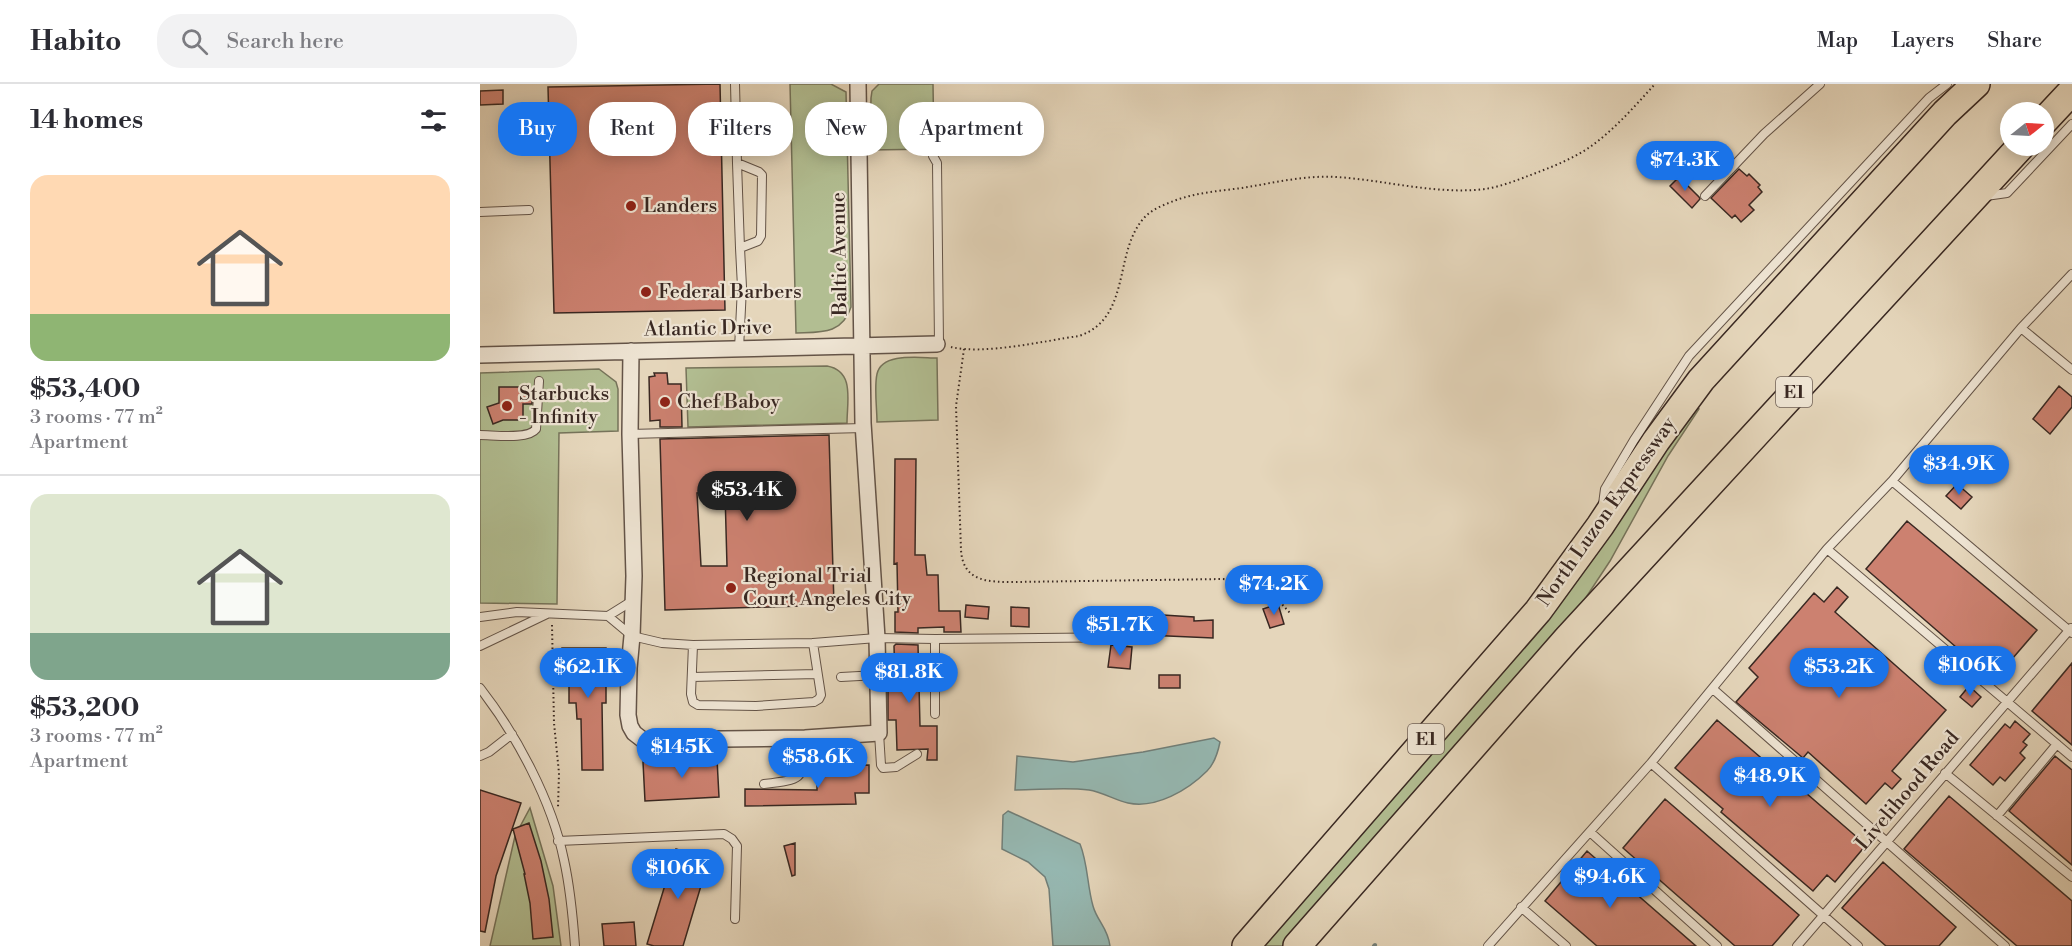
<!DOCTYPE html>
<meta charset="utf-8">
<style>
body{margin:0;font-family:"Libre Bodoni",serif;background:#f2f2f3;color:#2b2b33;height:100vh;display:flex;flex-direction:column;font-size:22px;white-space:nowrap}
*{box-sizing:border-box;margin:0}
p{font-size:20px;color:#7c7c81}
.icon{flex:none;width:33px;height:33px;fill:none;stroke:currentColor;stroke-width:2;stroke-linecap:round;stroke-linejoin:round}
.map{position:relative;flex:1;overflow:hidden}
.details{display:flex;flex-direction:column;background:#fff;width:480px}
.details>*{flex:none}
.guide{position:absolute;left:18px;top:18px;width:570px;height:54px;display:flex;gap:12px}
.needle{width:39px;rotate:72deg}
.fabs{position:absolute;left:1520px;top:18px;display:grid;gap:12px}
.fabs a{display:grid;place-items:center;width:54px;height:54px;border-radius:50%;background:#fff;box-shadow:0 3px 15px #0003;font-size:30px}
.price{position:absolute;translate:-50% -51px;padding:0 14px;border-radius:21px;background:#1a73e8;color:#fff;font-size:20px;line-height:39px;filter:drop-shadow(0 2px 3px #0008)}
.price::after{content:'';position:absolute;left:50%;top:36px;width:18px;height:14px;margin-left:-9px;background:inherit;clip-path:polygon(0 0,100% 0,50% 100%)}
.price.current{background:#222;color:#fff}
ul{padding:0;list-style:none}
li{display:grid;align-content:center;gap:12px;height:318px;padding:0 30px}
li+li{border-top:2px solid #e1e1e2}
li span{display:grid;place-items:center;height:186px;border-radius:18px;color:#555}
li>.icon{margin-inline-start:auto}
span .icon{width:108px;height:108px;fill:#fffc;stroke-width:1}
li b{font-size:26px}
h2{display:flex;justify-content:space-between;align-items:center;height:72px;padding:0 30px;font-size:26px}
.tag{padding:0 21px;border-radius:24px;background:#fff;box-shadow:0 3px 15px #0003;font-size:21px;line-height:54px}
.tag.current{background:#1a73e8;color:#fff}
header{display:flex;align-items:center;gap:36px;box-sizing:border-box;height:84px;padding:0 30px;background:#fff;border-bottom:2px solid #e1e1e2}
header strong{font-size:28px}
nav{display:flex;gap:33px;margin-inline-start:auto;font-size:21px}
.search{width:420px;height:54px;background:#f2f2f3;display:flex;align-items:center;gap:15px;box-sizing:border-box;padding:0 21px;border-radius:24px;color:#7c7c81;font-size:22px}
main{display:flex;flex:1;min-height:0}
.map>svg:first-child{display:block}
.green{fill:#b2be92;stroke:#76735a;stroke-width:1.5}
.water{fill:#96b9b3;stroke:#717f79;stroke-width:1.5}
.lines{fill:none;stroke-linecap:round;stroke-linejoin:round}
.stream{stroke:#717f79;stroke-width:4}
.building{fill:#cc8170;stroke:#392822;stroke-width:1.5;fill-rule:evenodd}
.lane-casing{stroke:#645448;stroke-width:10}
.street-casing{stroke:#645448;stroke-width:18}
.highway-casing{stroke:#392822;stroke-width:30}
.path{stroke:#392822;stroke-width:2;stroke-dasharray:1.5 3;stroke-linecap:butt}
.lane{stroke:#eee4d3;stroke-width:8}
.street{stroke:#eee4d3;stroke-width:15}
.highway{stroke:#e5d6bb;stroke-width:27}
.poi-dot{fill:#8f2418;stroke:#eee4d3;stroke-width:2}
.labels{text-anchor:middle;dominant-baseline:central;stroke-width:4.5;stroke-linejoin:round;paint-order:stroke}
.shield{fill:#eee4d3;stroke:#6f6057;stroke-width:1.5}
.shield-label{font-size:18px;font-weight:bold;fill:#392822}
.poi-label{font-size:20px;fill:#392822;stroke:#eee4d3;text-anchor:start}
.street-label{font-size:20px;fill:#392822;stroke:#eee4d3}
</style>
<header>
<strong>Habito</strong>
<div class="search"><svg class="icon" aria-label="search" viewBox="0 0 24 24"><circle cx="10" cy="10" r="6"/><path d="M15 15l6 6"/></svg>Search here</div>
<nav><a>Map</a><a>Layers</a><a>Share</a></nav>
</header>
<main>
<section class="details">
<h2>14 homes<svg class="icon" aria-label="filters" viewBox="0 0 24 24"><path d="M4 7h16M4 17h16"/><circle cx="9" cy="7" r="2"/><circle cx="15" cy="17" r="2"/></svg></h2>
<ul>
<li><span style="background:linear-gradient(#ffd9b3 75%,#8fb573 0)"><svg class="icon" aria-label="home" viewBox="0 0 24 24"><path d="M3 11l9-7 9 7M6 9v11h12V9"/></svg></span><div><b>$53,400</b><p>3 rooms · 77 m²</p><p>Apartment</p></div></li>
<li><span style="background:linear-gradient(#dfe7d0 75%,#7fa58c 0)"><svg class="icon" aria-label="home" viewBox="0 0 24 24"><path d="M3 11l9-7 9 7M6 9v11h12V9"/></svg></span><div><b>$53,200</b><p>3 rooms · 77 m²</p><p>Apartment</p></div></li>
</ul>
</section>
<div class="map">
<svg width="1592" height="862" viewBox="0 0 1592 862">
<rect width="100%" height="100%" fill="#e5d6bb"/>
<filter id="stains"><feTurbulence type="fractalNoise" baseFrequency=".00333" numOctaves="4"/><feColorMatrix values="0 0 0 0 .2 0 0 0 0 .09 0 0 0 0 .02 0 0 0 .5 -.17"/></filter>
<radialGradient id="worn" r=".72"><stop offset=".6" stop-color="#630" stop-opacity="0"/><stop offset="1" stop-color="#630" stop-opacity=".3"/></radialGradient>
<path class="green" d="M310,0h41l15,8 5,215c-9,28 -31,25 -55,26z
M399,0h54l1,65 -64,1 1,-52 1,-7z
M457,274l1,62 -61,2c0,-13 -3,-35 0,-48 5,-22 43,-16 60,-16z
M347,282c28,5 20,35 20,57l-159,4 -2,-59z
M119,285l17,13 2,7v42l-59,2 -2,171 -77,-1v-230z
M1212,319l7,6 -31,47 -58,105 -35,53 -285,332h-34z
M50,724l23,78 8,60h-71l25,-110z"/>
<path class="water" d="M734,654l6,4c-2,10 -5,21 -13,29 -19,19 -51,38 -79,32 -13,-3 -26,-11 -39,-13 -24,-3 -50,0 -74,0l2,-34 56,6 70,-10z
M528,727l72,33c8,20 7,41 13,62 4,15 15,22 17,40h-57l-4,-57 -4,-12 -17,-15 -26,-13 1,-34z"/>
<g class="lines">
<path class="stream" d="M894,862l1,-1"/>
</g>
<path class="building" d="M240,0l5,226 -171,3 -6,-226z
M23,6v14l-23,1v-14z
M1259,85l8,7 2,-2 11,11 -2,2 4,5 -13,13 5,5 -13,12 -6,-7 -3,3 -21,-20z
M1199,93l20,20 1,2 -8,9 -22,-22z
M174,289h13l1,11h13l1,43h-22v-7l-10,1 -1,-44 6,-1z
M1579,302l13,11v10l-22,27 -17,-15z
M19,303h24v4h9v13h-9v16h-20l-10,4 -6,-17 12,-4z
M349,351l5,170 -169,5 -5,-171zM245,408l2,74h-26l-4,-73z
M415,375h21l-1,96h10l2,20h11l1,36h21l1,21h-17v-5l-26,1v5l-23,-1v-20h3l-1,-49 -3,1z
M1477,400l15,13 -11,12 -15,-13z
M1427,437l130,109 -43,50 -128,-111z
M1357,503l11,10 -13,15 111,98 -54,61 9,8 -9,10 -7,-6 -19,21 -58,-52 -5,6 -67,-56 22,-25 -9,-9 65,-75 10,9z
M798,520l6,20 -14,4 -7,-19z
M486,521l23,2 -1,12 -23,-2z
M531,523l18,1v19l-18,-1z
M667,530l47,3v4l19,-1v18l-67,-3z
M416,560l22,1 2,81h17v34h-10l1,-11 -31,1 -1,-30h-8v-42h7l-1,-32z
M631,561l21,2 -2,22 -22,-2z
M82,564h44v55h-4l1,67h-21l-1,-51h-4l-1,-16h-7v-34h-7z
M1592,579v82l-40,-34z
M679,591h21v13h-21z
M1489,602l12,11 -9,10 -12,-10z
M1237,636l49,42 2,-2 98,85 -31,37 -8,-7 -14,16 -92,-79 2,-3 -48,-41z
M1535,637l15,13 -7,8 4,3 -7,8 5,5 -20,23 -5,-4 -7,8 -23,-20 35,-41 5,4z
M230,665v10h7l2,38 -74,4 -2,-39 53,-2 -1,-10z
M1575,672l17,14v95l-63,-54z
M389,681v28h-14l1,11 -111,2v-17l72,1v-24z
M0,706l41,13 -25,73 -11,56 -5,-1z
M1469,712l123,105v45h-55l-113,-97z
M1185,715l134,116 -27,31h-37l-112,-98z
M49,739l12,38 8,38 4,38 -20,2 -3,-36 -6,-29h1l-12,-45z
M315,759v32l-3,1 -8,-30z
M196,765l33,10 -26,87h-29l-7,-2z
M1107,767l109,95h-99l-52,-45z
M1403,778l73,65 -17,19h-53l-44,-38z
M154,838l2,24h-32l-2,-22z"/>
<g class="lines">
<g class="lane-casing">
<path id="lane" d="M255,0l2,79 22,9 3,3 -1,61 -3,5 -18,7 2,39 -3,62
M453,72l4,7 2,180
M257,79l3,85
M1225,112l59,-62 56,-50
M1506,112l21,-3 65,-69
M0,128l49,-2
M1541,244l51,42
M150,350l234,-6
M0,351c14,0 48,5 56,-6l3,-48
M1412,397l129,-153 51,-54
M1123,420l2,-15 29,-49 55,-84 240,-258 18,-14
M1347,465l245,208
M128,532l24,20 30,7 31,2 120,-2 64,-5 58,1 202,-2
M0,533l37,-5 91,4 24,-15
M455,555v75
M213,561l-2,49 2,8 5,3 58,1 58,-4 5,-3 2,-4 -8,-52
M0,562l67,-32
M212,593l125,-3
M361,593l37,-2
M0,604c36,46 72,113 84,172 6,27 9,58 11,86
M1233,605l292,257
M399,649l2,32 2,3 13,-1 21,-13
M0,672l9,-4 23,-18
M1171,679l207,183
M1465,689l127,104
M284,700c43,-5 38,-5 41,-46
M1517,732l60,-72
M1110,748l127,114
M78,757l166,-7 8,5 5,7 -2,73
M1041,823l45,39
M1008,862l163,-183 176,-214 65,-68 180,152
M1317,862l274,-318"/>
</g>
<g class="street-casing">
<path id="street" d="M151,267l-1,83 4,142 -2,60 -3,32 -1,47 2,11 4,7 9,7 162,-2 74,-5 -2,-95 -14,-215 -5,-339
M0,271l457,-11"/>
</g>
<g class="highway-casing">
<path id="highway" d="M1563,38l29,-31
M766,862l292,-335 62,-85 56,-85 45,-61 244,-267 31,-29
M817,862l270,-307 454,-493"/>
</g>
<path class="path" d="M471,263c33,8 93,-6 128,-11 53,-18 34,-84 65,-118 7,-8 17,-12 27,-16 22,-9 47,-11 71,-14 31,-5 63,-13 94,-11 49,3 100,18 149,12 14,-2 30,-8 43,-13 21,-8 43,-16 62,-29 24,-17 45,-41 65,-63
M484,265l-8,57 5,144c2,33 29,32 55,32l207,-3 36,6 10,5 21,23
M72,541l2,98 5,50 -1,34"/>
<use href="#lane" class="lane"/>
<use href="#street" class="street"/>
<use href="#highway" class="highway"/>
</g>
<g class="poi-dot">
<circle cx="151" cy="122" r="6"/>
<circle cx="166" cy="208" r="6"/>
<circle cx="185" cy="318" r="6"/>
<circle cx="27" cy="322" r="6"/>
<circle cx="251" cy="504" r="6"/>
</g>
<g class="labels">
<g class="shield">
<rect x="1296" y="293" width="36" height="30" rx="4.5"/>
<rect x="928" y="640" width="36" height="30" rx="4.5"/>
</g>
<g class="shield-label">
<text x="1314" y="308">E1</text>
<text x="946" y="655">E1</text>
</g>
<g class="poi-label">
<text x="163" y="122">Landers</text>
<text x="178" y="208">Federal Barbers</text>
<text x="39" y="310">Starbucks<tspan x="39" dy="23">- Infinity</tspan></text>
<text x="197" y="318">Chef Baboy</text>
<text x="263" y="492">Regional Trial<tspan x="263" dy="23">Court Angeles City</tspan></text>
</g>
<g class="street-label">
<text transform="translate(360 170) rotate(-91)">Baltic Avenue</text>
<text transform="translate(228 245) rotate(-1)">Atlantic Drive</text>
<text transform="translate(1127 428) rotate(-55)">North Luzon Expressway</text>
<text transform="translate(1428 707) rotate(-50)">Livelihood Road</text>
</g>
</g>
<rect width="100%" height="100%" filter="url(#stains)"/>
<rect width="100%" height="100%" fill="url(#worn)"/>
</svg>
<div class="fabs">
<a><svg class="needle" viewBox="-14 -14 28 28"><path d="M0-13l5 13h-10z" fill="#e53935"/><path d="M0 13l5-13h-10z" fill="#7c7c81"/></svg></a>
</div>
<b class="price" style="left:1205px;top:108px">$74.3K</b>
<b class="price" style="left:1479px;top:412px">$34.9K</b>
<b class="price current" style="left:267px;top:438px">$53.4K</b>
<b class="price" style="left:794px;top:532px">$74.2K</b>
<b class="price" style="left:640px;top:573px">$51.7K</b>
<b class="price" style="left:1490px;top:613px">$106K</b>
<b class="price" style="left:108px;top:615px">$62.1K</b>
<b class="price" style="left:1359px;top:615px">$53.2K</b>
<b class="price" style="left:429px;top:620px">$81.8K</b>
<b class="price" style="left:202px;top:695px">$145K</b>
<b class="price" style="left:338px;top:705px">$58.6K</b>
<b class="price" style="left:1290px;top:724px">$48.9K</b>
<b class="price" style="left:198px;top:816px">$106K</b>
<b class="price" style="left:1130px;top:825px">$94.6K</b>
<div class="guide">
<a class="tag current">Buy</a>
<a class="tag">Rent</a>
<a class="tag">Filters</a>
<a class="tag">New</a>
<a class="tag">Apartment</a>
</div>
</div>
</main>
